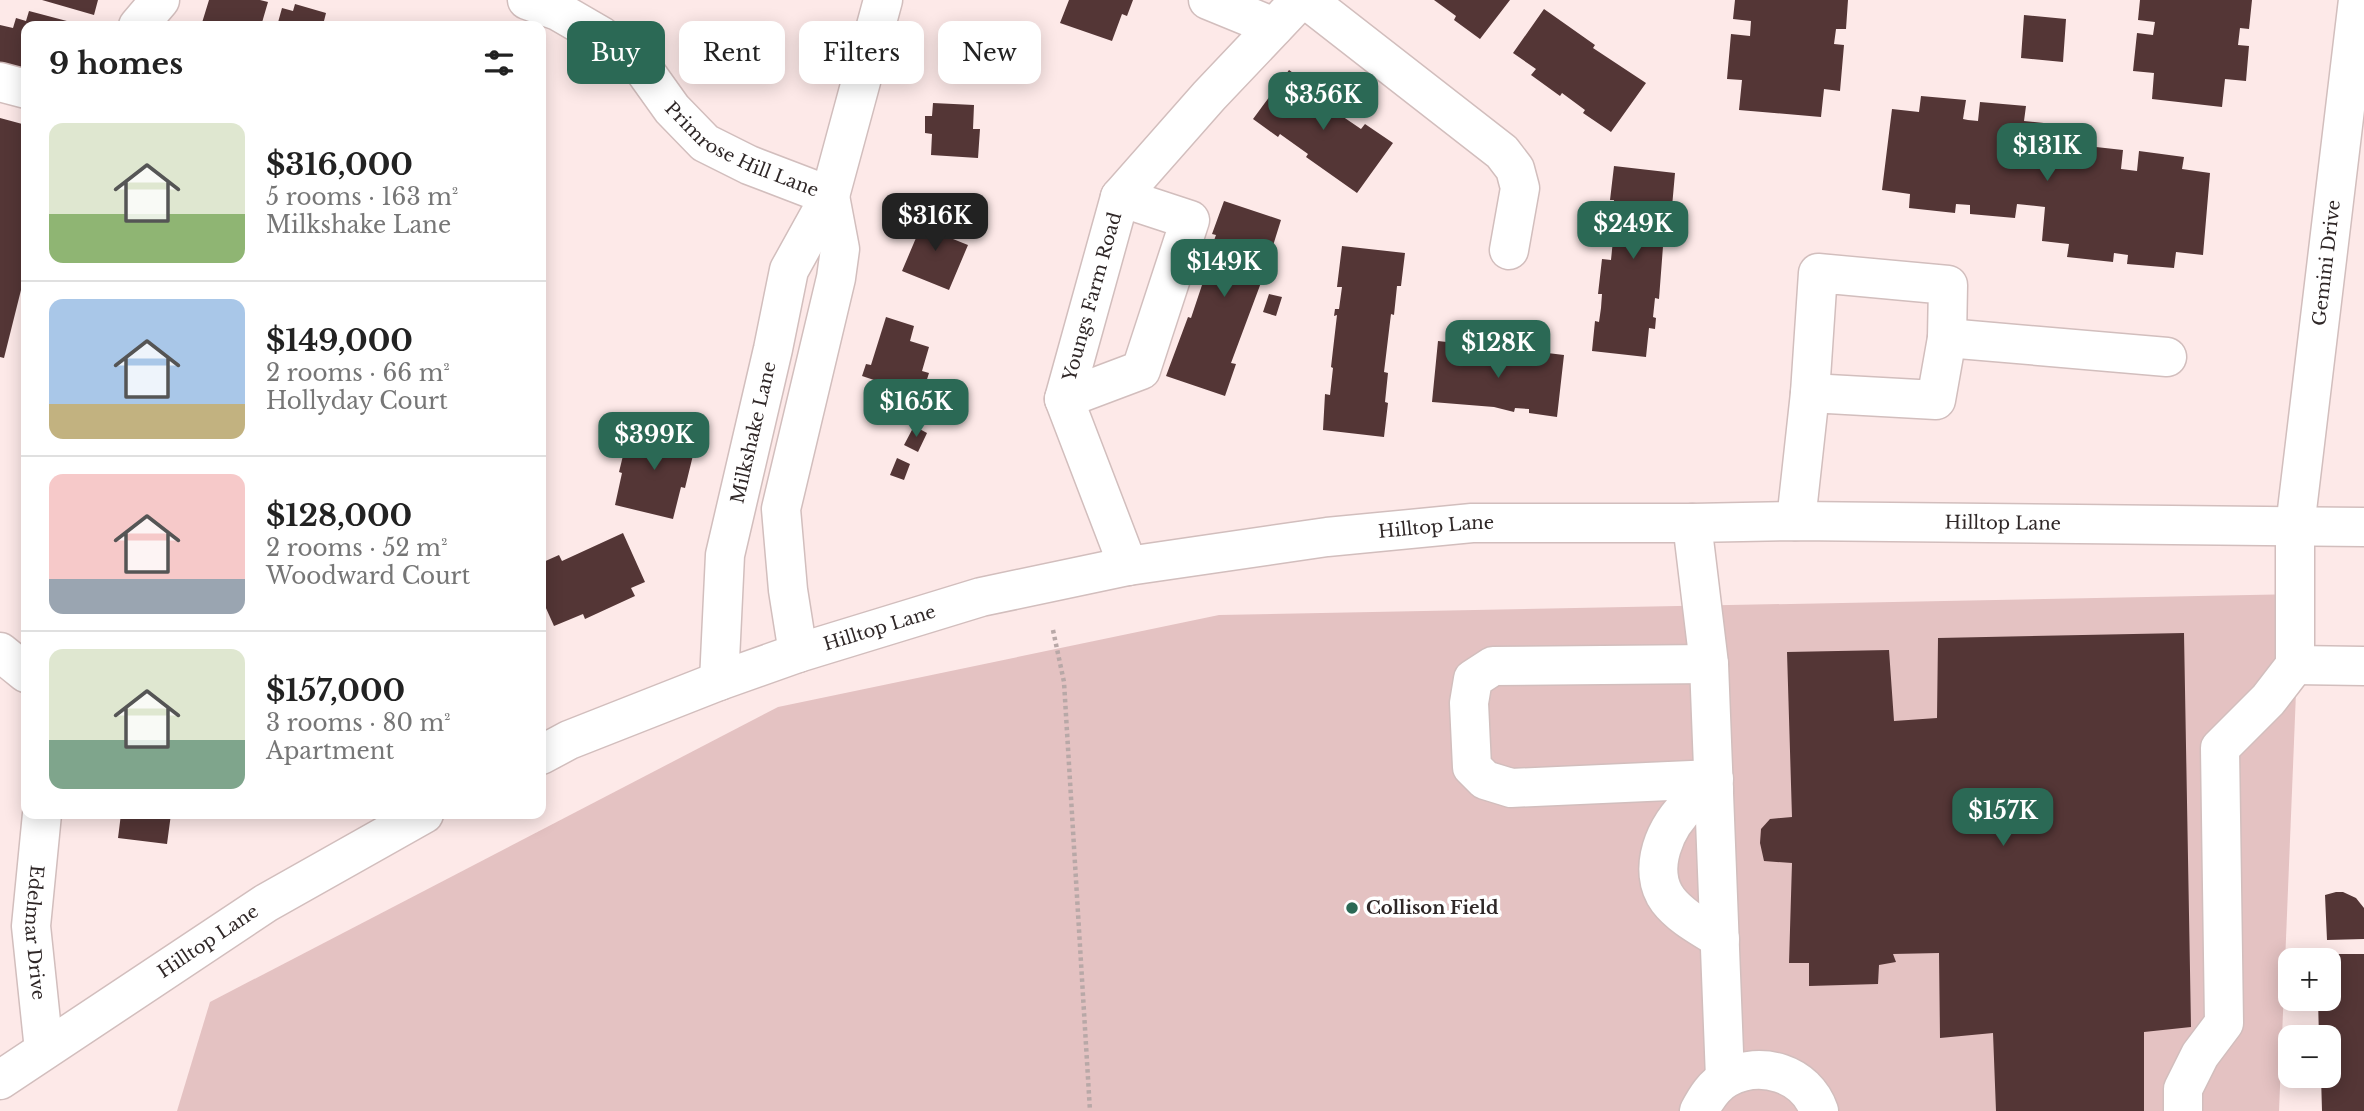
<!DOCTYPE html>
<meta charset="utf-8">
<style>
body{margin:0;font-family:"Libre Baskerville",serif;background:#f6f6f6;color:#222;height:100vh;display:flex;flex-direction:column;font-size:26px;white-space:nowrap}
*{box-sizing:border-box;margin:0}
p{font-size:23px;color:#767676}
.icon{flex:none;width:38px;height:38px;fill:none;stroke:currentColor;stroke-width:2;stroke-linecap:round;stroke-linejoin:round}
.map{position:relative;flex:1;overflow:hidden}
.sheet{position:absolute;left:21px;top:21px;width:525px;height:798px;display:flex;flex-direction:column;background:#fff;border-radius:14px;box-shadow:0 4px 18px #0003}
.sheet>*{flex:none}
.top-card{position:absolute;left:567px;top:21px;width:665px;height:63px;display:flex;gap:14px}
.tools{position:absolute;left:2278px;top:948px;display:grid;gap:14px}
.tools a{display:grid;place-items:center;width:63px;height:63px;border-radius:14px;background:#fff;box-shadow:0 4px 18px #0003;font-size:35px}
.price{position:absolute;translate:-50% -60px;padding:0 16px;border-radius:14px;background:#2b6955;color:#fff;font-size:23px;line-height:46px;filter:drop-shadow(0 2px 4px #0008)}
.price::after{content:'';position:absolute;left:50%;top:42px;width:21px;height:16px;margin-left:-10px;background:inherit;clip-path:polygon(0 0,100% 0,50% 100%)}
.price.selected{background:#222;color:#fff}
ul{padding:0;list-style:none}
li{display:flex;align-items:center;gap:21px;height:175px;padding:0 28px}
li+li{border-top:2px solid #e0e0e0}
li span{display:grid;place-items:center;flex:none;width:196px;height:140px;border-radius:14px;color:#555}
li>.icon{margin-inline-start:auto}
span .icon{width:84px;height:84px;fill:#fffc;stroke-width:1}
li b{font-size:30px}
h2{display:flex;justify-content:space-between;align-items:center;height:84px;padding:0 28px;font-size:30px}
.chip{padding:0 24px;border-radius:14px;background:#fff;box-shadow:0 4px 18px #0003;font-size:24px;line-height:63px}
.chip.selected{background:#2b6955;color:#fff}
.map>svg:first-child{display:block}
.green{fill:#e4c2c2}
.building{fill:#543636}
.lines{fill:none;stroke-linecap:round;stroke-linejoin:round}
.minor-casing{stroke:#d2bebd;stroke-width:41}
.path{stroke:#b8a8a7;stroke-width:4.5;stroke-dasharray:3.5 3.5;stroke-linecap:butt}
.minor{stroke:#fff;stroke-width:38}
.poi-dot{fill:#2b6955;stroke:#fff;stroke-width:2.5}
.labels{text-anchor:middle;dominant-baseline:central;stroke-width:7;stroke-linejoin:round;paint-order:stroke}
.street-label{font-size:18px;fill:#2f2727;stroke:#fff}
.poi-label{font-size:18px;font-weight:bold;fill:#2f2727;stroke:#fff;text-anchor:start}
</style>
<div class="map">
<svg width="2364" height="1111" viewBox="0 0 2364 1111">
<rect width="100%" height="100%" fill="#fde9e8"/>
<path class="green" d="M2300,594l-21,517h-2102l33,-109 568,-295 441,-92z"/>
<path class="building" d="M42,0h56l-4,15z
M209,0h51l8,2 -7,24h-60z
M1069,0h64l-6,16 -5,-2 -10,27 -52,-18z
M1434,0h76l-30,39 -26,-19 2,-4z
M1735,0h113l-2,29h-10l-2,15 10,1 -4,46 -16,-2 -3,28 -82,-7 3,-30 -15,-1 4,-45 19,2 1,-15 -18,-2z
M2140,0h112l-3,29 -9,-1 -2,17 11,1 -3,35 -21,-2 -3,28 -70,-8 2,-26 -21,-2 4,-38 16,2 2,-13 -17,-2z
M295,4l31,9 -2,8 11,3v2h-58l5,-18 11,3z
M1544,9l51,36 -2,3 53,35 -35,49 -28,-19 2,-3 -23,-17 -2,3 -29,-21 5,-6 -23,-16z
M29,11l53,14 -56,1v48l-26,-8v-41l13,3 3,-10 10,3z
M2024,15l42,4 -3,43 -42,-4z
M1289,70l28,20 -2,3 23,17 -2,2 25,17 4,-5 28,19 -36,50 -51,-36 2,-3 -28,-20 -2,3 -25,-18z
M1921,96l45,4 -3,19 5,1 10,1 2,-19 46,4 -2,15 29,3 -4,34 29,3v-16l45,5 -2,19 16,2 2,-20 45,6 -2,12 28,4 -7,82 -27,-3 -2,16 -47,-4 1,-9 -14,-2 -1,9 -46,-5 2,-13 -27,-3 3,-34 -28,-3 -2,14 -45,-4v-9l-14,-1 -1,9 -46,-5 1,-14 -28,-4 10,-81 27,3z
M933,103l41,2 -1,24h7l-2,29 -47,-3 1,-21 -7,-1v-17h7z
M0,118l26,7v145l-22,88 -4,-1z
M1614,166l61,7 -3,34h-6l-7,92 -4,-1 -2,19 3,1 -1,11 -6,-1 -3,29 -54,-6 3,-30 4,1 2,-14 1,-14h-4l4,-35 9,1 3,-30 -4,-1 4,-29h-4z
M1224,201l57,19 -10,32 -4,-1 -10,28 5,1 -31,83 5,1 -11,32 -59,-20 22,-59 3,1 18,-54 -3,-2 10,-27 -4,-1z
M927,212l27,11 -6,14 20,8 -19,45 -47,-19z
M1342,246l63,7 -4,33h-4l-3,29 -3,-1 -7,58 4,1 -3,29 3,1 -4,34 -61,-7 2,-36 5,1 3,-27 -2,-1 6,-52 -3,1 1,-7h4l3,-22h-5z
M1269,294l13,3 -6,19 -13,-4z
M886,317l28,9 -4,15 19,6 -7,24 7,2 -7,22 -9,-3 -4,11 -18,-5 4,-11 -33,-11 4,-12 5,1z
M1438,341l35,4 -1,5 28,3v4l30,3 1,-9 33,4 -7,62 -28,-4v-4l-14,-1 -1,4 -20,-5 -62,-5z
M914,426l13,7 -9,19 -14,-7z
M630,427l66,16 -11,45 -4,-1 -8,32 -58,-14 7,-32 -3,-1z
M897,458l13,6 -6,16 -14,-5z
M623,533l22,49 -14,6 4,8 -50,23 -2,-5 -29,12 -13,-29v-34l18,-8 3,6z
M2184,633l7,394 -47,5v79h-148l-3,-78 -53,5 -1,-85 -46,1 3,8 -17,3 -1,19 -69,2v-23h-20l3,-100 -28,-2 -4,-18 1,-14 9,-10 22,-2 -5,-165 102,-2 5,71 43,-3 1,-80z
M121,814h50l-4,30 -49,-6z
M2336,892h7l13,6 8,10v31l-37,1 -2,-45z
M2316,954h48v157h-42l-1,-35h8v-38h-10l-1,-39h11v-38h-12z"/>
<g class="lines">
<g class="minor-casing">
<g id="minor">
<path id="s1" d="M527,0l31,11 43,25 41,31 30,42 33,34 44,22 81,31"/>
<path d="M1208,0l66,27"/>
<path d="M1307,0l195,152 13,17 5,19 -11,62"/>
<path d="M138,26l22,-26"/>
<path d="M0,82l26,7"/>
<path d="M1810,393l8,-120 130,12 -1,53"/>
<path d="M1064,399l77,-29 49,-150 -70,-23"/>
<path d="M1796,521l14,-128 126,7 11,-62 220,19"/>
<path d="M1692,523l17,141 16,414"/>
<path id="s2" d="M1128,566l-64,-167 56,-202 89,-101 91,-96"/>
<path d="M0,652l26,21"/>
<path d="M798,653l-10,-63 -7,-81 55,-231 4,-29 -10,-53"/>
<path d="M1709,664l-216,2 -20,13 -4,24 3,64 13,13 26,8 203,-9"/>
<path d="M2295,665l69,1"/>
<path id="s3" d="M719,681l6,-126 48,-206 16,-79 41,-74 53,-196"/>
<path id="s4" d="M541,755l28,-15 150,-59 79,-28 183,-56 147,-31 199,-29 145,-14h220l104,-2 568,6"/>
<path d="M1714,789c-7,4 -16,9 -23,14 -26,22 -45,67 -23,97 13,17 35,28 52,39"/>
<path id="s5" d="M42,814l-11,112 13,124"/>
<path id="s6" d="M0,1080l266,-177 158,-89"/>
<path d="M1699,1111c7,-13 15,-26 28,-33 34,-18 79,-5 92,33"/>
<path id="s7" d="M2183,1111v-22l17,-34 24,-32 -4,-275 48,-48 27,-35v-138l63,-527"/>
</g>
</g>
<path class="path" d="M1053,630l11,52 26,429"/>
<use href="#minor" class="minor"/>
</g>
<circle class="poi-dot" cx="1352" cy="908" r="7"/>
<g class="labels">
<g class="street-label">
<text stroke="none"><textPath href="#s1" startOffset="268">Primrose Hill Lane</textPath></text>
<text stroke="none"><textPath href="#s7" startOffset="891">Gemini Drive</textPath></text>
<text stroke="none"><textPath href="#s2" startOffset="285">Youngs Farm Road</textPath></text>
<text stroke="none"><textPath href="#s3" startOffset="252">Milkshake Lane</textPath></text>
<text stroke="none"><textPath href="#s4" startOffset="1496">Hilltop Lane</textPath></text>
<text stroke="none"><textPath href="#s4" startOffset="929">Hilltop Lane</textPath></text>
<text stroke="none"><textPath href="#s4" startOffset="362">Hilltop Lane</textPath></text>
<text stroke="none"><textPath href="#s5" startOffset="119">Edelmar Drive</textPath></text>
<text stroke="none"><textPath href="#s6" startOffset="250">Hilltop Lane</textPath></text>
</g>
<g class="poi-label">
<text x="1366" y="908">Collison Field</text>
</g>
</g>
</svg>
<div class="tools">
<a>+</a>
<a>−</a>
</div>
<b class="price" style="left:1323px;top:132px">$356K</b>
<b class="price" style="left:2047px;top:183px">$131K</b>
<b class="price selected" style="left:935px;top:253px">$316K</b>
<b class="price" style="left:1633px;top:261px">$249K</b>
<b class="price" style="left:1224px;top:299px">$149K</b>
<b class="price" style="left:1498px;top:380px">$128K</b>
<b class="price" style="left:916px;top:439px">$165K</b>
<b class="price" style="left:654px;top:472px">$399K</b>
<b class="price" style="left:2003px;top:848px">$157K</b>
<div class="top-card">
<a class="chip selected">Buy</a>
<a class="chip">Rent</a>
<a class="chip">Filters</a>
<a class="chip">New</a>
</div>
<section class="sheet">
<h2>9 homes<svg class="icon" aria-label="filters" viewBox="0 0 24 24"><path d="M4 7h16M4 17h16"/><circle cx="9" cy="7" r="2"/><circle cx="15" cy="17" r="2"/></svg></h2>
<ul>
<li><span style="background:linear-gradient(#dfe7d0 65%,#8fb573 0)"><svg class="icon" aria-label="home" viewBox="0 0 24 24"><path d="M3 11l9-7 9 7M6 9v11h12V9"/></svg></span><div><b>$316,000</b><p>5 rooms · 163 m²</p><p>Milkshake Lane</p></div></li>
<li><span style="background:linear-gradient(#a9c7e8 75%,#c2b280 0)"><svg class="icon" aria-label="home" viewBox="0 0 24 24"><path d="M3 11l9-7 9 7M6 9v11h12V9"/></svg></span><div><b>$149,000</b><p>2 rooms · 66 m²</p><p>Hollyday Court</p></div></li>
<li><span style="background:linear-gradient(#f6c9c9 75%,#9aa5b1 0)"><svg class="icon" aria-label="home" viewBox="0 0 24 24"><path d="M3 11l9-7 9 7M6 9v11h12V9"/></svg></span><div><b>$128,000</b><p>2 rooms · 52 m²</p><p>Woodward Court</p></div></li>
<li><span style="background:linear-gradient(#dfe7d0 65%,#7fa58c 0)"><svg class="icon" aria-label="home" viewBox="0 0 24 24"><path d="M3 11l9-7 9 7M6 9v11h12V9"/></svg></span><div><b>$157,000</b><p>3 rooms · 80 m²</p><p>Apartment</p></div></li>
</ul>
</section>
</div>
